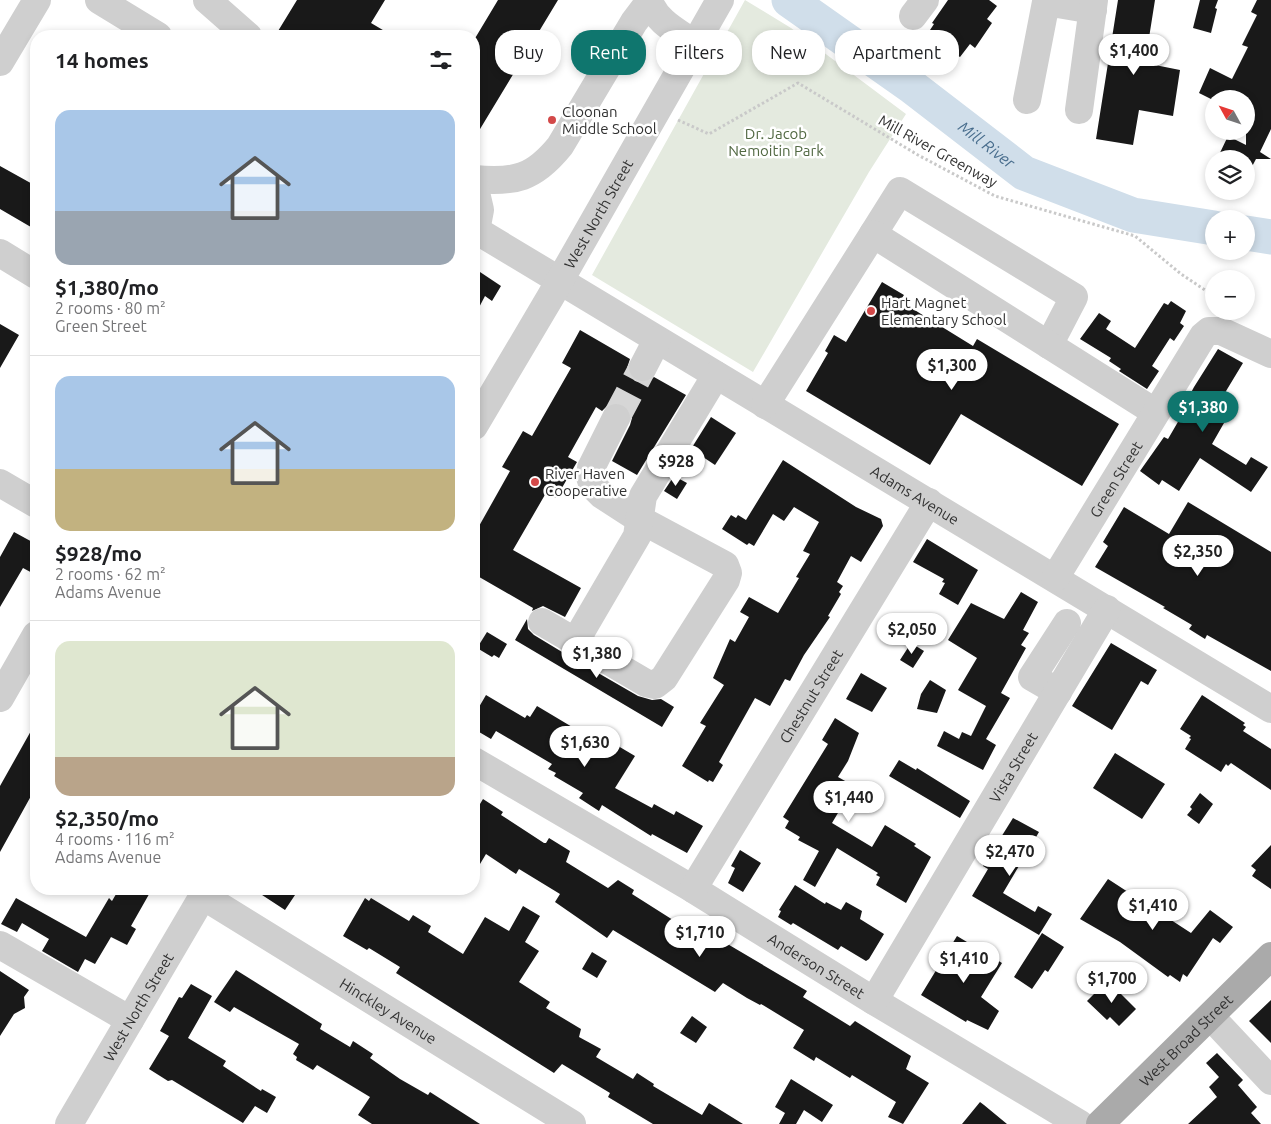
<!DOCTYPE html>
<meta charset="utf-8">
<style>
body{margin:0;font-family:Ubuntu,sans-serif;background:#f2f2f2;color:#202124;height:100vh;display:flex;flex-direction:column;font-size:19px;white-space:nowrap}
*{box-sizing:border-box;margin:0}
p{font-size:16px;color:#757577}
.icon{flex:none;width:28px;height:28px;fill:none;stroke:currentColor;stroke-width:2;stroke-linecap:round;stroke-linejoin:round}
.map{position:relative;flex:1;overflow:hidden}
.sheet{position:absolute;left:30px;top:30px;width:450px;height:865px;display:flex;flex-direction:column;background:#fff;border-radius:20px;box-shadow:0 2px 8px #0003}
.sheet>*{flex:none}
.top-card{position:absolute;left:495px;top:30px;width:475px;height:45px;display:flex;gap:10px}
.needle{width:32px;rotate:310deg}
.fabs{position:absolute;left:1205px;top:90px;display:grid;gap:10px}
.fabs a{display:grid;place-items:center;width:50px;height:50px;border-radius:50%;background:#fff;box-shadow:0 2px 8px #0003;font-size:25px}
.price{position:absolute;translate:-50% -42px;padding:0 11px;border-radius:18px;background:#fff;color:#222;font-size:16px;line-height:32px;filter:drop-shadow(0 1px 2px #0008)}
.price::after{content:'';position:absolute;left:50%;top:30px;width:15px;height:11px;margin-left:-8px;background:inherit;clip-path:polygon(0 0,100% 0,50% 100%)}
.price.current{background:#0f766e;color:#fff}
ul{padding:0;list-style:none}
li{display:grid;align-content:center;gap:10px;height:265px;padding:0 25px}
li+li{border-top:1px solid #e0e0e0}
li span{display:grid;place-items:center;height:155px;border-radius:15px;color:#555}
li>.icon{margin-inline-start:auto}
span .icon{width:90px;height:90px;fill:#fffc;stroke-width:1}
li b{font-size:21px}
h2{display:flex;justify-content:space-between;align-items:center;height:60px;padding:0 25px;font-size:21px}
.chip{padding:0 18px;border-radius:20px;background:#fff;box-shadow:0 2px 8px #0003;font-size:18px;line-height:45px}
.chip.current{background:#0f766e;color:#fff}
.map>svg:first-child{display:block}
.green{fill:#e4eadf}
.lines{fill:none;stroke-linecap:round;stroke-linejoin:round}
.river{stroke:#d0deea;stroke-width:35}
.building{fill:#191919}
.minor-tunnel{stroke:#d6d6d6;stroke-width:28;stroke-dasharray:28 14;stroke-linecap:butt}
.path{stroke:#c9c9c9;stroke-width:3;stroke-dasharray:2.5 2.5;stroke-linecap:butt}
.minor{stroke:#cfcfcf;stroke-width:28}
.major{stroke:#aaa;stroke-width:28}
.poi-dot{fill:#d34949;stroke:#fff;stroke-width:2}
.labels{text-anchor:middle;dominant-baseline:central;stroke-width:5;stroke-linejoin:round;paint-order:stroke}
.poi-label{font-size:15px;fill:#323232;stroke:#fff;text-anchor:start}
.park-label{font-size:15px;fill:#526943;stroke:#fff}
.street-label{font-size:15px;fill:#323232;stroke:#fff}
.water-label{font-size:16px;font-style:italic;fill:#476c8c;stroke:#fff}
</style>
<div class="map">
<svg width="1271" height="1124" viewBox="0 0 1271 1124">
<rect width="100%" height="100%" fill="#fff"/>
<path class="green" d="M745,0l46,28 115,86 -37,58 -116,200 -161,-97z"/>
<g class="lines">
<g class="river">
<path id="s1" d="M789,0l122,86 113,87 109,42 81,13"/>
<path d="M1246,233l25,4"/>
</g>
</g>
<path class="building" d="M297,0h88l-14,23 22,13h-118z
M498,0h60l-84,139v-99z
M948,0h41l8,6 -10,13 5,4 -17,25 -5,-4 -10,13 -11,-7 -4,5 -21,-16 10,-15 -2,-1z
M1118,0h37l-10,63 35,7 -7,46 -34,-6 -6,35 -37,-6z
M1200,0h18l-3,8 2,1 -6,24 -18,-5z
M1257,0h14v129l-11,23 11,7h-15l-10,19v-19h-29l11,-23 18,9v-46h-35l-12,-6 11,-25 22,11 16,-32 -6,-2 15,-30 -6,-3z
M0,166l36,20v44l-36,-21z
M474,268l27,18 -9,15 -7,-5 -11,21z
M882,282l22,13 -4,6 73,45 4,-7 142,85 -37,62 -121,-72 -31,51 -124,-74 22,-38 -3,-2 9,-16 12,7z
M1171,301l15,10 -6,12 4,3 -10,15 -4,-3 -18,28 7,5 -12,18 -28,-18 2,-2 -12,-8 2,-3 -31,-19 19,-26 12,8 -5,8 29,19 29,-45 4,2z
M0,324l19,11 -19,33z
M580,330l50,29 -3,9 3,7 5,6 9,2 10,-6 32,18 -49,80 -25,-14 18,-36 2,-7 -3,-8 -6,-6 -7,-2 -8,3 -6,6 -6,-4 -28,50 9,5 -21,36 -10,-5 -33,57 68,38 -16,29 -22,-11 -11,5 1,-3 -59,-34v-39l36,-64 -8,-4 21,-36 9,5 39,-68 -9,-5z
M1218,349l25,14 -23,38 10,5 -5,8 3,2 -16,28 34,21 5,-8 17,10 -17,25 -51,-34 -21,33 -17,-11 -3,5 -19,-14 24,-34 4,2 18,-31 -2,-2 10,-19z
M711,417l25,16 -21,32 -24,-16z
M783,460l73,47 25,12 2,7 -22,36 -10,-6 -14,26 6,4 -4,6 2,2 -13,22 2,1 -26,38 -14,26 -5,-2 -15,27 -15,-8 -36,64 4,3 -10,17 -4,-2 -1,2 -26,-16 24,-40 -6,-3 24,-38 -11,-7 17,-39 5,3 14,-25 -9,-5 9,-15 29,16 21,-35 -3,-1 14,-23 -7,-3 16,-29 -25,-15 -10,14 -11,-7 -19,32 -5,-3 -2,2 -25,-16 9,-14 5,3 2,-3 8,5z
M674,476l13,7 -10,16 -13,-8z
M1188,502l83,50v119l-64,-36 -2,4 -16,-10 3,-4 -29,-17 2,-1 -70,-40 13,-21 -5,-4 21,-35 45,27z
M14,532l22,12v31l-13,-7 -23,39v-50z
M927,539l51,31 -20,35 -19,-11 6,-11 -3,-1 2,-3 -31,-17z
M1021,592l17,10 -15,28 6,3 -8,12 5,3 -25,45 9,5 -24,41 10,6 -13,25 -46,-24 7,-15 15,8 3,-7 9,4 15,-30 -28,-16 19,-32 -29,-18 23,-37 33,16z
M527,619l1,10 6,6 33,20 71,41 14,4 9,-1 13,8 -12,20 -147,-87z
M487,632l20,12 -8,14 -5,-3 -2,2 -15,-9z
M911,643l13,8 -11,17 -13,-8z
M1111,643l46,27 -9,15 -7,-4 -29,49 -40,-24z
M861,673l26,15 -15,24 -26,-13z
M930,680l16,10 -9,23 -20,-4 4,-15z
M486,695l39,23 2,-3 3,2 7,-11 72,43 4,-6 22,13 -20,32 37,20 2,-4 20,11 2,-4 27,15 -16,27 -35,-19 -1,2 -49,-31 -3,6 -20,-13 4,-5 -29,-17 2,-3 -8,-4 4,-5 -56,-33 -5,8 -17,-10v-25l5,3z
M1202,695l43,28 -2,2 3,2 -3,4 28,18v41l-40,-27 -3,3 -2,-2 -5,8 -36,-23 6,-10 -2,-1 2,-2 -11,-7z
M835,718l24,15 -11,28 -10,16 16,9 -22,37 40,24 13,-22 31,19 -2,2 17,11 -25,46 -30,-18 4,-8 -4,-2 2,-2 -41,-25 -22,39 -12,-7 16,-29 -21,-11 2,-3 -15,-9 4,-7 -6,-4 45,-73 -6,-4z
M36,722v65l-36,65v-66z
M1115,753l50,31 -23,35 -49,-31z
M899,760l17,10 1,-2 53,33 -10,17 -71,-42z
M1200,793l13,11 -14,20 -12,-9 5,-6 -2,-2z
M483,799l20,13 -2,3 43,28h2l3,-5 21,13 -4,11 42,26 10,-8 16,10 -2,4 41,26 20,11 2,-3 22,14 2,-3 88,52 -4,6 47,29 5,-5 56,35 -5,13 23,14 -26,41 -15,-7 8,-15 -44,-27 -2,3 -34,-21 -2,4 -21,-13 11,-18 -43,-26 -1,1 -13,-7 -24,-15 -8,9 -102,-62 -6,8 -52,-36 5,-8 -41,-25 -3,5 -30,-20 -12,20v-73l6,3z
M1013,818l26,14 -36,61 32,19 3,-6 14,8 -13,21 -67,-39 16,-27 -5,-3z
M1271,845v44l-19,-13 4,-6 -5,-4z
M740,850l21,13 -18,29 -15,-9 7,-15 -4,-2z
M1108,879l83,54 19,-23 23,17 -13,16 -7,-5 -26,39 -4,-3 -3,8 -10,-7 -2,2 -48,-35 -40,-23z
M795,885l30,19 1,-2 15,8 5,-8 16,9 -2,8 24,15 -15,25 -3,2 -25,-15 -3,4 -45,-27 -2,2 -13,-8 3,-6 -2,-1z
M119,889h33l-21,37 5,3 -9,16 -16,-8 -16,27 -10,-5 -7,13 -36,-21 7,-12 -27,-16 -5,9 -16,-8 15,-26 70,39 23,-39 3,3z
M253,889h46l-14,21z
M365,898l4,3 2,-3 38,23 4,-6 18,11 -3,6 35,22 22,-37 24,14 14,-25 17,10 -15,26 14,9 -20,31 31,20 -4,6 35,21 -2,8 22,12 -5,8 37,22 4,-6 17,11 -1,2 49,29 7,-12 34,21h-90l-45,-27 2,-4 -48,-29 -8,9 -158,-100 4,-6 -31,-19 -2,2 -24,-14z
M1042,933l22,14 -16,25 -3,-2 -13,19 -18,-12z
M957,936l45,27 -21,34 18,14 -11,19 -21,-10 -1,2 -45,-27z
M592,952l15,9 -10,17 -15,-9z
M236,970l86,54 -2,5 30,18 3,-6 20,13 -3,4 30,21 28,16 2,-3 50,32h-108l-14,-9 12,-18 -53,-32 -4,5 -17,-10 1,-3 -4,-3 6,-10 -65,-37 -4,5 -16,-10z
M0,971l29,19 -5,7 1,11 -11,6 -14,22z
M1105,983l8,7 2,-2 21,21 -17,17 -9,-9 -3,3 -20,-19z
M191,984l21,12 -24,42 38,23 -3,5 38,25 1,-2 14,8 -9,16 -12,-7 -12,17 -71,-43 -4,1 -19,-12 20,-33 -9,-5 19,-34 3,1z
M1271,1000v43l-22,-22z
M692,1016l15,11 -11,16 -16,-10z
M1217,1053l26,27 -5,5 19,22 -6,6 10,11h-73l29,-27 -8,-10 10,-10 -13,-14z
M791,1079l42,26 -11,17 -18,-12 -8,14h-17l6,-11 -10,-6z
M980,1102l4,3 23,19h-45z"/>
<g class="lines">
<path class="minor-tunnel" d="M616,418l27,-51"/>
<path class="path" d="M678,120l31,14 89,-51 120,72 77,41 140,40 46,38 33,22"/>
<g class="minor">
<path d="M99,0l59,36"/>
<path d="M207,0l41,36"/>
<path d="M649,0c6,21 29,32 46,44"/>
<path d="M913,16l12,-16"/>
<path d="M0,62l37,-62"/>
<path d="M1027,100l19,-98 47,8"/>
<path d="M1079,110l15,-110"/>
<path d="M474,179c41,4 60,-1 86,-33l74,-124 15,-20"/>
<path d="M474,184l6,26 -4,21"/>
<path id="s2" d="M474,229l797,480"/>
<path d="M873,234l27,-43 174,106 -25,48"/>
<path d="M0,253l36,22"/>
<path d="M643,367l14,-27"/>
<path d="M765,405l108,-171 282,178"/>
<path id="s3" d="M474,426l77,-130 169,-296"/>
<path d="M0,483l36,21"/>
<path id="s4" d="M1055,578l148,-242 6,-5h12l50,23"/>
<path d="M542,622l104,61 9,2 9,-7 62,-98 2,-7 -3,-8 -86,-46 -37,-24 -9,-9 -3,-9 1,-9 25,-50"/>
<path d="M575,642l62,-106 6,-40 73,-121"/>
<path d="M1058,692l-26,-15 35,-54"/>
<path d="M0,698l36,-63"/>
<path id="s5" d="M474,761l219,128 181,112 206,123"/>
<path id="s6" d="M693,889l236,-387"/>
<path id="s7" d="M203,896l369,228"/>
<path d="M0,945l130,75"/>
<path id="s8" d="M874,1001l233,-392"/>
<path d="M1211,1017l60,64"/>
<path id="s9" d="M69,1124l138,-235"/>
</g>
<path class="major" id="s10" d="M1100,1124l171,-168"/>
</g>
<g class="poi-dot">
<circle cx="552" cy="120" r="5"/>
<circle cx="871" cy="311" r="5"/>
<circle cx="535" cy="482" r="5"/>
</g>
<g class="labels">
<g class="poi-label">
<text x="562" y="111">Cloonan<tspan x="562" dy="17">Middle School</tspan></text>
<text x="881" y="302">Hart Magnet<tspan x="881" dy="17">Elementary School</tspan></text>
<text x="545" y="473">River Haven<tspan x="545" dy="17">Cooperative</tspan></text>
</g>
<g class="park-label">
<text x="776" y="133">Dr. Jacob<tspan x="776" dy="17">Nemoitin Park</tspan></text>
</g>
<g class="street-label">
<text transform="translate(938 151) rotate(29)">Mill River Greenway</text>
<text stroke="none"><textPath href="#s3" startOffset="246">West North Street</textPath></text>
<text stroke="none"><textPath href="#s4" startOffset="116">Green Street</textPath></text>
<text stroke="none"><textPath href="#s2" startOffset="515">Adams Avenue</textPath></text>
<text stroke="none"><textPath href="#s6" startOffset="226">Chestnut Street</textPath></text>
<text stroke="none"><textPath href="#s8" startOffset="272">Vista Street</textPath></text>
<text stroke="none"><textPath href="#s5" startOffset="399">Anderson Street</textPath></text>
<text stroke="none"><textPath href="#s9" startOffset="136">West North Street</textPath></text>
<text stroke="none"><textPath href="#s7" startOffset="218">Hinckley Avenue</textPath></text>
<text stroke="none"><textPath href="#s10" startOffset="120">West Broad Street</textPath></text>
</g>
<g class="water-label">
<text stroke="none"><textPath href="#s1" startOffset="245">Mill River</textPath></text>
</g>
</g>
</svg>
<div class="fabs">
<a><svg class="needle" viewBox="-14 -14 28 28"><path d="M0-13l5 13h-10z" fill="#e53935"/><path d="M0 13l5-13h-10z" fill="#757577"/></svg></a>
<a><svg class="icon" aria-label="layers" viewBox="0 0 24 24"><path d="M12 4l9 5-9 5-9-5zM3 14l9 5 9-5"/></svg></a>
<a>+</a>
<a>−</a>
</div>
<b class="price" style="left:1134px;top:76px">$1,400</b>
<b class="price" style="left:952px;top:391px">$1,300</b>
<b class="price current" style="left:1203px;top:433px">$1,380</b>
<b class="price" style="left:676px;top:487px">$928</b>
<b class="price" style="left:1198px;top:577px">$2,350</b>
<b class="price" style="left:912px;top:655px">$2,050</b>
<b class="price" style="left:597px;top:679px">$1,380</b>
<b class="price" style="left:585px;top:768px">$1,630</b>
<b class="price" style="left:849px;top:823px">$1,440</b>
<b class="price" style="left:1010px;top:877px">$2,470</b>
<b class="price" style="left:1153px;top:931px">$1,410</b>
<b class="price" style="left:700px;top:958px">$1,710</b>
<b class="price" style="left:964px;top:984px">$1,410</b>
<b class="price" style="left:1112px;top:1004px">$1,700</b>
<div class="top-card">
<a class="chip">Buy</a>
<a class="chip current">Rent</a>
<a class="chip">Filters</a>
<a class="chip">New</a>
<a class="chip">Apartment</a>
</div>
<section class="sheet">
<h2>14 homes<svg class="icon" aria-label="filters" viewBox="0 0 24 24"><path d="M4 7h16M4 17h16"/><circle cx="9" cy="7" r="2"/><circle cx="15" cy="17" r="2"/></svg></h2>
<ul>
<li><span style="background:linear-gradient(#a9c7e8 65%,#9aa5b1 0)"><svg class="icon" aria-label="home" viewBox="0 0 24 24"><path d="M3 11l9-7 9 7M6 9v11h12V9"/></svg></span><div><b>$1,380/mo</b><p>2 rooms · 80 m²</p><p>Green Street</p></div></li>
<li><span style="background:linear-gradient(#a9c7e8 60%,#c2b280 0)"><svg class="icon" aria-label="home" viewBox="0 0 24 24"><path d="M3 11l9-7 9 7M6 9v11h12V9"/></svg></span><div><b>$928/mo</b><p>2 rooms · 62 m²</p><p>Adams Avenue</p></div></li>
<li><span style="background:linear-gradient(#dfe7d0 75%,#b9a48a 0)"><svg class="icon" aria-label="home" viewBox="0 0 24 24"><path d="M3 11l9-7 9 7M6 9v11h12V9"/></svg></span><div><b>$2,350/mo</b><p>4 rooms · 116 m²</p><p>Adams Avenue</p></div></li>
</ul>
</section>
</div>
